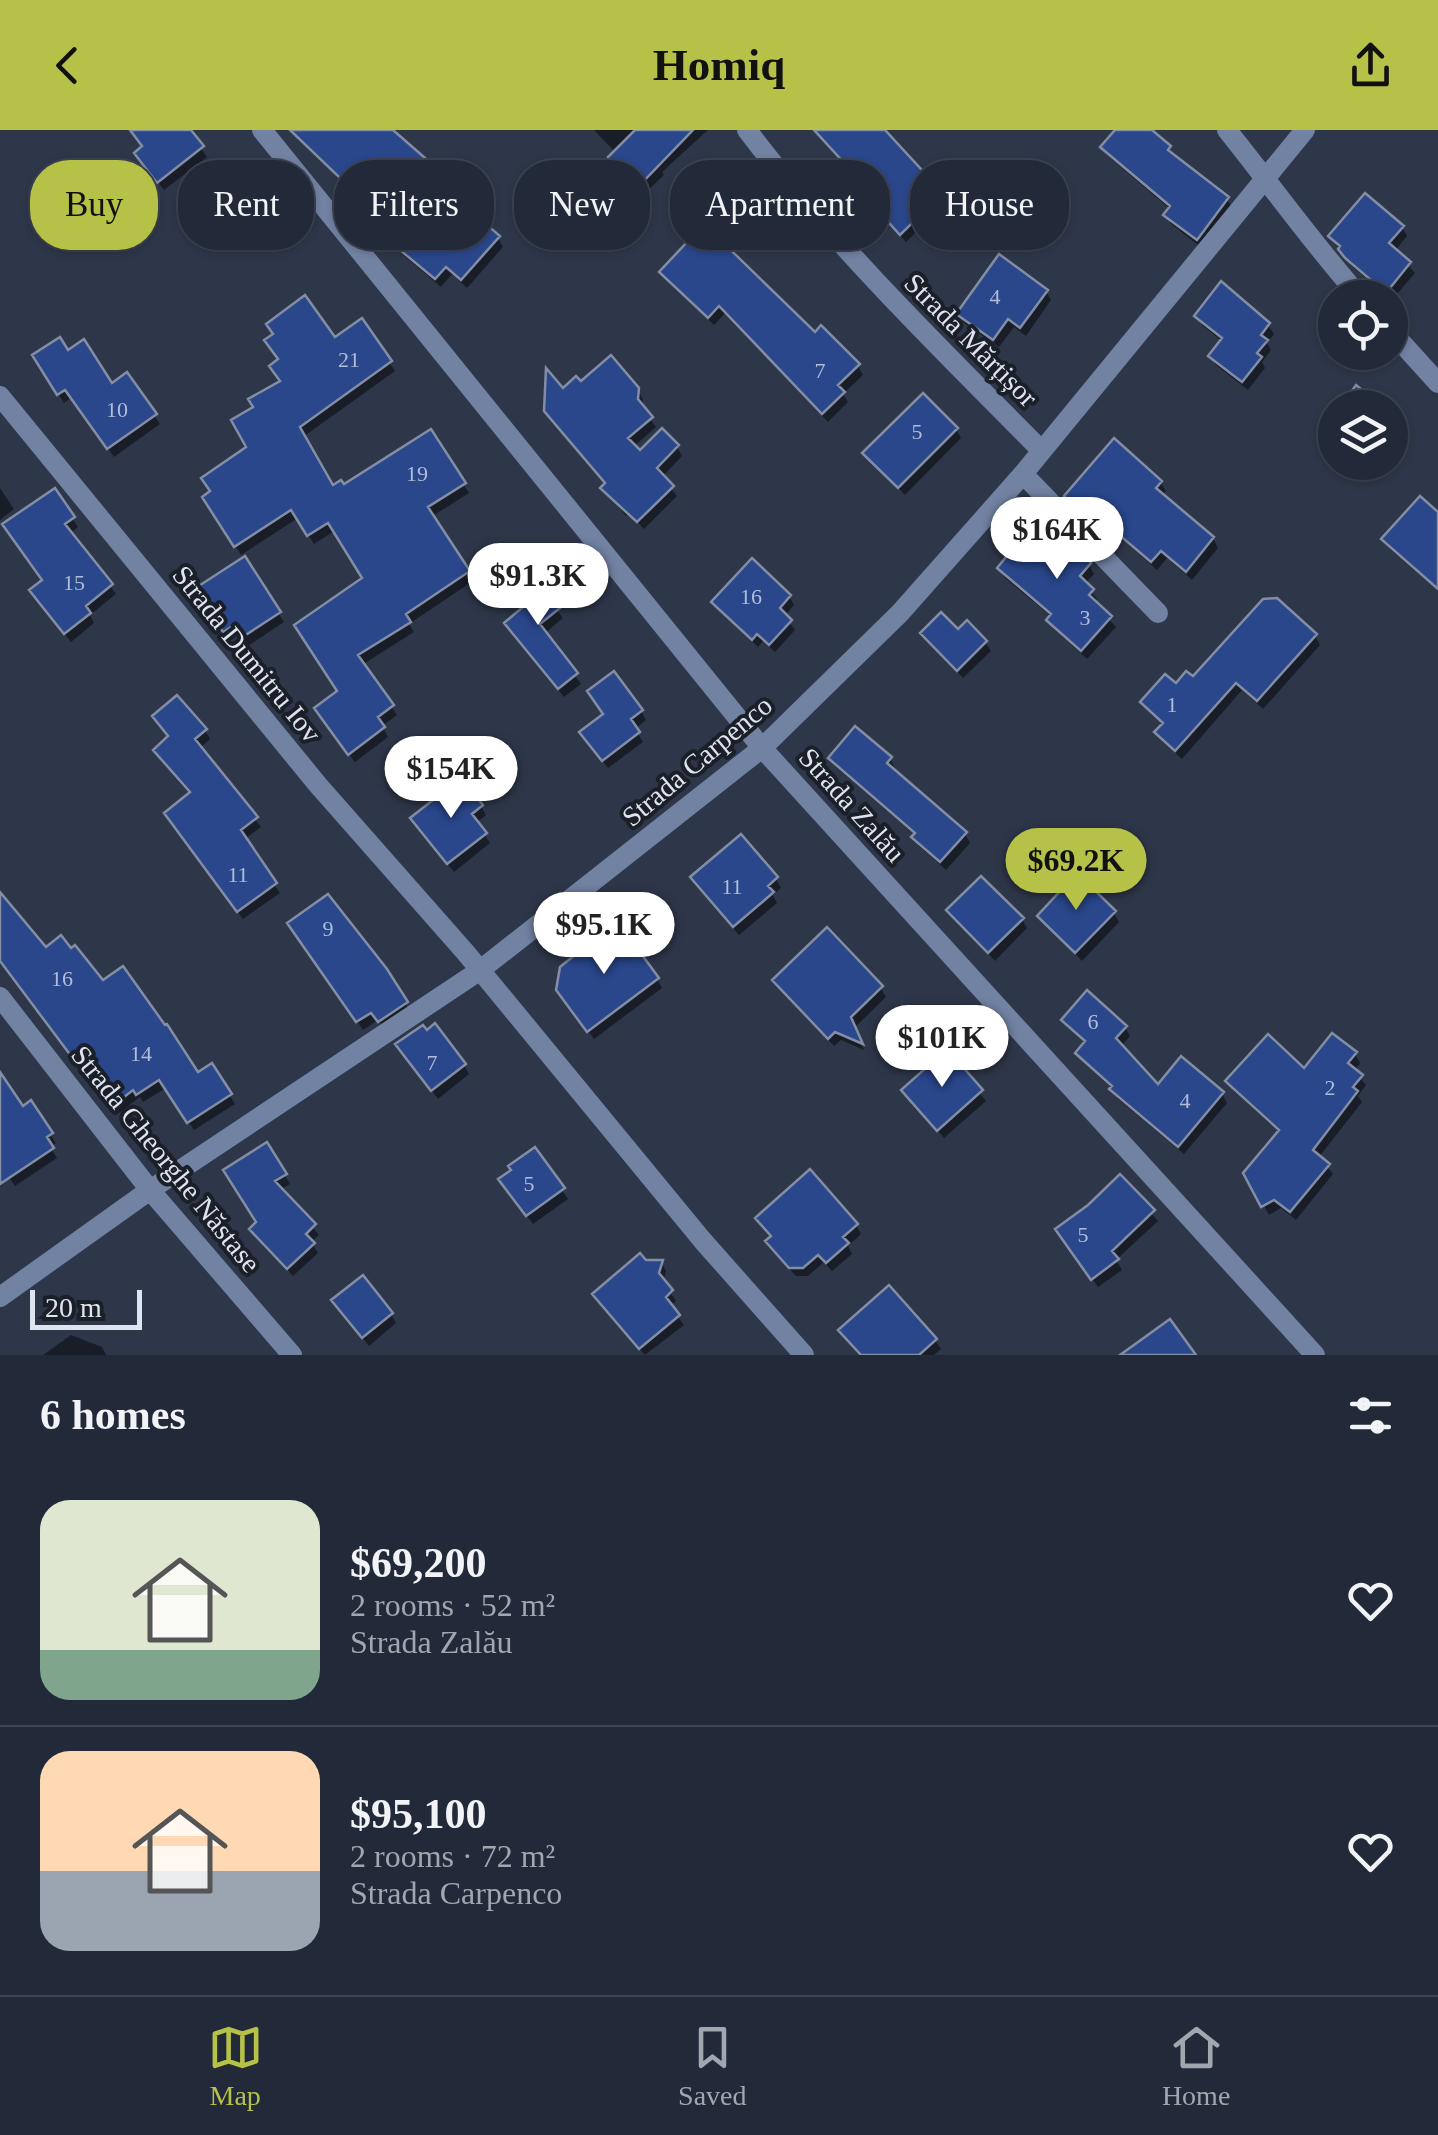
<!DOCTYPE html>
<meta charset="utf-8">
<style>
body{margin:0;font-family:"Times New Roman",serif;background:#2a3140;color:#f1f3f6;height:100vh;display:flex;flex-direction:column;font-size:38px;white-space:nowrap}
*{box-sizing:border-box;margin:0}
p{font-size:32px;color:#a2a6ae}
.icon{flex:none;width:55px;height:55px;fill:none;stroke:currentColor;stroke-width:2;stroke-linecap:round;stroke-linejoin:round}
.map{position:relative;height:1225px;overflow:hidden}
.panel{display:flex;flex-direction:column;background:#222938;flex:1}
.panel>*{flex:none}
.hud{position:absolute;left:30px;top:30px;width:1380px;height:90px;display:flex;gap:20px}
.buttons{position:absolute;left:1318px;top:150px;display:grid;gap:20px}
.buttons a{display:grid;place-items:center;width:90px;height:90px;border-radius:50%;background:#222938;box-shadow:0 2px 8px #0004,0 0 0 2px #3f4553;font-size:50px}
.scale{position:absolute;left:30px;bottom:25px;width:112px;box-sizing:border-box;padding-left:10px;border:5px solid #dee4f0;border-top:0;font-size:28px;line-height:35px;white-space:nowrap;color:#dee4f0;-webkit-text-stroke:8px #1b1f27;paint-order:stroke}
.price{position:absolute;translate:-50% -85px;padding:0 22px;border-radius:35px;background:#fff;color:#222;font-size:32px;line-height:65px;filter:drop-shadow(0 2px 5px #0008)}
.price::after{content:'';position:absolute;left:50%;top:60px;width:30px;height:22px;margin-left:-15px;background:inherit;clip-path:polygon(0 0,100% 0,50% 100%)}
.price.selected{background:#b6c148;color:#111}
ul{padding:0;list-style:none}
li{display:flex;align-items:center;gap:30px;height:250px;padding:0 40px}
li+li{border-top:2px solid #3f4553}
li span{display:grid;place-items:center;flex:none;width:280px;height:200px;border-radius:30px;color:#555}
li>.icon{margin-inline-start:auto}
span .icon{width:120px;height:120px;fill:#fffc;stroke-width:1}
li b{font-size:42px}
h2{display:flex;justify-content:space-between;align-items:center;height:120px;padding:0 40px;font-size:42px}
.chip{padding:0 35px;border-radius:40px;background:#222938;box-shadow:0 2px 8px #0004,0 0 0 2px #3f4553;font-size:35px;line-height:90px}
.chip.selected{background:#b6c148;color:#111}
header{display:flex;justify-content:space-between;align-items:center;height:130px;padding:0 40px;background:#b6c148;color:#111;font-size:45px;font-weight:800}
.dock{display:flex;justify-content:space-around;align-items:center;height:140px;border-top:2px solid #3f4553;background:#222938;font-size:28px;color:#a2a6ae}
.dock a{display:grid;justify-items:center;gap:5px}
.dock .selected{color:#b6c148}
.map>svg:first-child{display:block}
.shadow{fill:#0007}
.building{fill:#2a478c;stroke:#838da3;stroke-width:2.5}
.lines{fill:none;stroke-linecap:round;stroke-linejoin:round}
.minor{stroke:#7282a3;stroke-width:20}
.labels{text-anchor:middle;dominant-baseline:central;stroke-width:8;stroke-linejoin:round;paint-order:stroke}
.number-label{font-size:22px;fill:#b1bdd7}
.street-label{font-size:28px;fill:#dee4f0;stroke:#1b1f27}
</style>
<header><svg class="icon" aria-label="back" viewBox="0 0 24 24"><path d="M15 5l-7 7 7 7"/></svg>Homiq<svg class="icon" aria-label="share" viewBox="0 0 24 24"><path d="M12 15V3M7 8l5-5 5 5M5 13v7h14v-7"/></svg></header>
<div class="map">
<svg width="1438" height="1225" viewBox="0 0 1438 1225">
<rect width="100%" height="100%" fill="#2e374a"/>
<path class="shadow" d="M142,0h46l19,27 -43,33 -22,-28z
M289,0h102l63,57 5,9 -4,5 43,37 5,9 -36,41 -15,-14 -11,13 -56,-47 -5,-9 6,-7z
M594,0h114l-46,42 2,3 -21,20 -27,-28 -5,-9 5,-5z
M814,0h68l64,73 -40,39 -46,-51 -5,-9 4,-3z
M1118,0h31l25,27 53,42 5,9 -30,40 -31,-24 -5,-9 4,-6 -62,-53 -5,-9z
M1402,97l5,9 -12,15 20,22 -23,27 -39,-33 -22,-30z
M662,142l153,63 43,31 5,9 -20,19 5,8 -20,20 -103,-109 -11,12 -47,-44z
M1046,161l5,9 -25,36 -12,-9 -15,20 -35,-24 -5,-9z
M1197,186l71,9 6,9 -7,9 4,7 -9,12 3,6 -17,22 -32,-25 -5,-9 12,-14 -21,-17z
M361,192l34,49 -92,66 29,51 11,-1 87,-54 39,60 -38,24 42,64 -64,43 5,8 -52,33 35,50 -15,11 6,11 -33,25 -33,-44 18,-26 25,-113 -29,-49 -22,14 -16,-26 -57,37 -36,-58 44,-49 7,-40 27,-25z
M67,223l87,62 6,9 -46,33 -42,-60 -8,6 -29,-47z
M581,255l56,4 6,10 -1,9 14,19 -23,20 7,6 37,-6 5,9 -20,21 15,19 -33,33 -15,-16 -3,3 -23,-28 4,-4 -44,-93z
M1390,285l10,12 -10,13z
M1335,288v25l-10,-13z
M956,299l5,9 -56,57 -39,-41z
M1160,352l6,9 -4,5 51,42 5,10 -26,32 -25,-22 -10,12 -34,-30 -8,10 -48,-54z
M0,358l14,21 -14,11z
M54,361l24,36 -8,6 46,61 -26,21 4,8 -23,19 -33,-42 6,-18z
M1438,385v76l-48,-42 -6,-9z
M244,429l40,63 -36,24 -8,-13 -10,7 -32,-51z
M1089,435l5,9 -9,10 12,15 -3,4 22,24 -29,32 -33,-30 -5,-9 3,-3 -47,-39 -5,-9z
M529,443l34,45 -19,16 37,50 -17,13 -52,-65 13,-23z
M789,466l5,9 -9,11 10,14 -20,22 -12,-11 -5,6 -38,-36 -6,-9z
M958,503l27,9 6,9 -28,27 -40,-44z
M1315,506l5,9 -57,64 -21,-19 -60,69 -19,-17 -6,-9 7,-7 -21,-23 33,-17z
M641,581l5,9 -11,9 8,13 -35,26 -20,-27 17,-26z
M205,600l5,9 -10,9 61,79 -17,13 36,53 -37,26 -70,-96 19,-29 -31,-35z
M831,628l59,1 5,9 -2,3 72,63 5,9 -24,27 -27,-24 -4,-11 -79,-68z
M481,676l5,9 -10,8 14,20 -36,29 -36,-45z
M776,749l5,9 -8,7 4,8 -38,32 -41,-49z
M0,766l46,54 56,34 95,91 14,-9 24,38 -41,26 -28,-42 -23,14 -3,-5 -24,18 -97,-131 -19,-33z
M949,781l73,8 5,9 -32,33z
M1114,783l5,9 -37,39 -42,-45z
M296,802l89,38 26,42 -26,17 -7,-9 -15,10z
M657,849l5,9 -68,51 -29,-39z
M775,850l106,8 5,9 -32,31 10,22 -23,-10 -7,6z
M1064,890l61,7 5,9 -9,11 37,41 64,6 5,9 -43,51 -67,-56 -6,-11 -28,-25 -5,-9 8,-9z
M403,923l61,12 5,9 -31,25z
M947,923l39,48 -42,37 -34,-39z
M1355,924l5,9 -6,8 12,14 -8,11 4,6 -43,55 14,17 -37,46 -15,-12 -12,7 -23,-42 34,-40 -47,-43 -5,-9 77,-9z
M0,968l23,11 7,-5 26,39 -6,4 7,11 -42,28 -15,-22z
M266,1015l24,39 -10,6 39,45 -8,7 7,11 -25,23 -41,-47 7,-6z
M534,1020l34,49 -35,25 -26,-36 7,-17z
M1120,1048l38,43 -42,39 6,10 -24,17 -34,-49z
M758,1089l98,6 5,9 -13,12 4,8 -20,17 -8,-9 -16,14h-12l-23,-25 -5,-9 4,-4z
M661,1132l5,9 -3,11 13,19 -6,5 14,19 -39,30 -44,-52 44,-40z
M340,1180l51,4 5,9 -27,23z
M842,1201l93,9 6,9 -7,6h-73z
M71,1205l31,12 4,8h-63z"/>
<path class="building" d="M130,0h61l13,16 -47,37 -23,-30 8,-7z
M290,0h103l63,55 -6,8 50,43 -39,44 -15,-13 -11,12 -58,-48 8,-10z
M635,0h58l-56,58 -29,-31z
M814,0h71l58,63 -43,42 -48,-53 5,-5z
M1115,0h37l19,16 -3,4 61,47 -32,43 -34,-25 7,-9 -70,-59z
M1365,63l39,33 -15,17 22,19 -25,31 -41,-35 -7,-9 2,-3 -12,-10z
M704,94l111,108 6,-7 39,39 -22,21 7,7 -23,22 -103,-108 -11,12 -49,-46z
M999,124l49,36 -28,38 -12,-9 -15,21 -37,-26z
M1221,151l49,42 -9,12 7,5 -11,13 5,4 -20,25 -34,-26 14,-18 -28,-22z
M305,165l30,42 27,-19 30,43 -92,66 33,58 8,-5 3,4 87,-55 35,54 -38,24 42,64 -64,43 5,8 -53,33 36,50 -16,12 7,10 -37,28 -34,-47 23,-17 -43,-66 68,-47 -34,-55 -21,13 -16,-26 -57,37 -32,-50 8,-6 -9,-13 45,-31 -15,-27 22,-13 -5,-8 32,-18 -11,-15 9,-7 -14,-19 9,-6 -7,-10z
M60,207l8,13 16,-11 28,44 15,-11 30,42 -50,35 -42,-59 -8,5 -25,-40z
M611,225l28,33 -1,11 15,18 -25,21 12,12 22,-22 17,17 -22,23 17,18 -37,36 -37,-34 5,-5 -61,-72 2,-43 17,20 13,-12 5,5z
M1356,255l29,23h-45z
M923,263l35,35 -60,60 -36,-35z
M1114,308l48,43 -6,7 58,49 -28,35 -25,-21 -10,11 -34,-29 -8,9 -45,-46z
M55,358l20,29 -10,7 48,60 -27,22 5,7 -27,21 -35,-44 13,-10 -40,-56z
M1420,366l18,16v77l-57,-50z
M1046,387l45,46 -11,13 14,13 -5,6 23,21 -31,35 -35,-31 5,-6 -54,-46 32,-39 4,3z
M245,426l36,56 -40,26 -8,-12 -10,6 -29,-43z
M752,428l39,37 -11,13 12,12 -23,25 -12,-11 -5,6 -41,-38z
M529,439l31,39 -20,16 38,49 -20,16 -54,-66 19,-16 -16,-20z
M1277,468l40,36 -60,67 -21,-18 -61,68 -21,-19 9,-9 -23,-21 25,-28 11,9 10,-12 7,5 70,-77z
M941,482l17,17 9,-9 20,21 -30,30 -37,-38z
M614,541l29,39 -12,9 9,13 -38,29 -23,-29 24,-18 -16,-23z
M177,565l30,34 -12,10 63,78 -17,13 36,53 -40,29 -73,-99 26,-21 -37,-42 15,-14 -16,-20z
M855,596l37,31 -5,6 80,69 -27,30 -29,-25 4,-4 -87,-75z
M461,648l22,27 -11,9 15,19 -40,31 -37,-46z
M741,704l37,43 -10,9 6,6 -41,35 -43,-50z
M1077,743l39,38 -41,42 -38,-37z
M981,746l43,42 -36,35 -42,-43z
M0,762l46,55 15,-12 10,13 4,-3 28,35 20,-14 42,59 2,-1 31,48 14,-9 20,31 -45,29 -28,-43 -23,15 -3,-5 -23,18 -110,-147z
M328,764l59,75 21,33 -30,20 -7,-9 -15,9 -69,-99z
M617,791l42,57 -72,54 -31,-42 4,-23z
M827,797l56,59 -32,31 12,27 -28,-12 -7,7 -56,-59z
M1087,860l40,36 -11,12 42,46 23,-28 43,36 -46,55 -69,-58 3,-3 -37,-33 10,-12 -24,-21z
M435,893l31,41 -35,27 -36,-47 28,-19 4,5z
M1332,903l25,19 -9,11 15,12 -10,12 5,4 -45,59 17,14 -40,48 -16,-12 -13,7 -18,-34 36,-43 -54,-49 43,-47 36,34z
M947,919l36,41 -46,41 -36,-41z
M0,942l23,34 8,-6 22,33 -6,4 7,11 -54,36z
M267,1012l20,32 -12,7 41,43 -10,10 9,9 -28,26 -38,-40 7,-7 -33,-52z
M535,1017l30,41 -39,28 -28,-37 13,-9 -3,-4z
M810,1039l48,55 -15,13 6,6 -23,20 -8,-8 -15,13h-14l-24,-27 6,-5 -16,-18z
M1120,1044l35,36 -43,41 7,8 -28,21 -36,-51 33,-24z
M640,1123l6,7h17l-4,13 14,17 -7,7 14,18 -41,34 -47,-55z
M363,1145l30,38 -31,25 -31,-38z
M889,1155l48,54 -18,16h-58l-23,-25z
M1170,1189l26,36h-76z"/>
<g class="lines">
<path class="minor" d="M262,0l500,618 553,607
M747,0c88,116 192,217 294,320
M1227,0c45,56 86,114 134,168
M1390,200l48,53
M0,266l318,389 148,168 237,288 101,114
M1023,344l135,139
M0,867l150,193 142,165
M0,1167l150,-107 329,-219 283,-223 138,-135 123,-139 282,-344"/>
</g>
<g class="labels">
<g class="number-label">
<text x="995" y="166">4</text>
<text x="349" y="229">21</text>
<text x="820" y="240">7</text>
<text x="117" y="279">10</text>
<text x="917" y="301">5</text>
<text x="417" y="343">19</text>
<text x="74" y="452">15</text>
<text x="751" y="466">16</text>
<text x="1085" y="487">3</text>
<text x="1172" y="574">1</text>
<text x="238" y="744">11</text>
<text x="732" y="756">11</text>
<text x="328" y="798">9</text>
<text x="62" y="848">16</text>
<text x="1093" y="891">6</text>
<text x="141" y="923">14</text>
<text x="432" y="932">7</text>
<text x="1330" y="957">2</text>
<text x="1185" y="970">4</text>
<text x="529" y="1053">5</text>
<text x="1083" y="1104">5</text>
</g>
<g class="street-label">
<text transform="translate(971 210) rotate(45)">Strada Mărțișor</text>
<text transform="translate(247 524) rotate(51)">Strada Dumitru Iov</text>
<text transform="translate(697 631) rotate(-40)">Strada Carpenco</text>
<text transform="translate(852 675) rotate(48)">Strada Zalău</text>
<text transform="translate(166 1029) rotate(51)">Strada Gheorghe Năstase</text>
</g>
</g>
</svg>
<div class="buttons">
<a><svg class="icon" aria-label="locate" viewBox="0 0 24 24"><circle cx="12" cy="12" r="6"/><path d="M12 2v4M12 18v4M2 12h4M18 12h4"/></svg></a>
<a><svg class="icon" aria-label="layers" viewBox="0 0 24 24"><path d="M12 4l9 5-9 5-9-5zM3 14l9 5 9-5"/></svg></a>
</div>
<div class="scale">20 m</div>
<b class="price" style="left:1057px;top:452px">$164K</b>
<b class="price" style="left:538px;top:498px">$91.3K</b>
<b class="price" style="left:451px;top:691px">$154K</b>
<b class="price selected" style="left:1076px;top:783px">$69.2K</b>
<b class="price" style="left:604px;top:847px">$95.1K</b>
<b class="price" style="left:942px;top:960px">$101K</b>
<div class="hud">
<a class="chip selected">Buy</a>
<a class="chip">Rent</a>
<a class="chip">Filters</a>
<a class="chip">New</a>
<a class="chip">Apartment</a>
<a class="chip">House</a>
</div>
</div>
<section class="panel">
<h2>6 homes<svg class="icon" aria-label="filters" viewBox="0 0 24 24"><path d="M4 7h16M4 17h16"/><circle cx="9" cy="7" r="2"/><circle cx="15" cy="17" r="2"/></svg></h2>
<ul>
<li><span style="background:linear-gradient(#dfe7d0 75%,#7fa58c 0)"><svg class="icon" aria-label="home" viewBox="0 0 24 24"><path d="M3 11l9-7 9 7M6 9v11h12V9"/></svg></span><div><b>$69,200</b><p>2 rooms · 52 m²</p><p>Strada Zalău</p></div><svg class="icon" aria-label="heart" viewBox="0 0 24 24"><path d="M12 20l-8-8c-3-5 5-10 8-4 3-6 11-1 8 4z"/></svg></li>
<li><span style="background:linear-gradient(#ffd9b3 60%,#9aa5b1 0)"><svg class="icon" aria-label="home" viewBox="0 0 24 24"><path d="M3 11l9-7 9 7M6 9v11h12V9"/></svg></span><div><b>$95,100</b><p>2 rooms · 72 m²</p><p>Strada Carpenco</p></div><svg class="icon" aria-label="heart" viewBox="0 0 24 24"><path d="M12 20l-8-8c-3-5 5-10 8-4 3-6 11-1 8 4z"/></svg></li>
</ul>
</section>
<nav class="dock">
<a class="selected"><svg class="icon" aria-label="map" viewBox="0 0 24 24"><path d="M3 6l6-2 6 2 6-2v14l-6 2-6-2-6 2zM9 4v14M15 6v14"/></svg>Map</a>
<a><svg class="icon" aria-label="saved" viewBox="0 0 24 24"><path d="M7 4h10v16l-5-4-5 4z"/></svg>Saved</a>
<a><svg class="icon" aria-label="home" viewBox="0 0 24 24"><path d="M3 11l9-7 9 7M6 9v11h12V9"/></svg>Home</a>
</nav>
